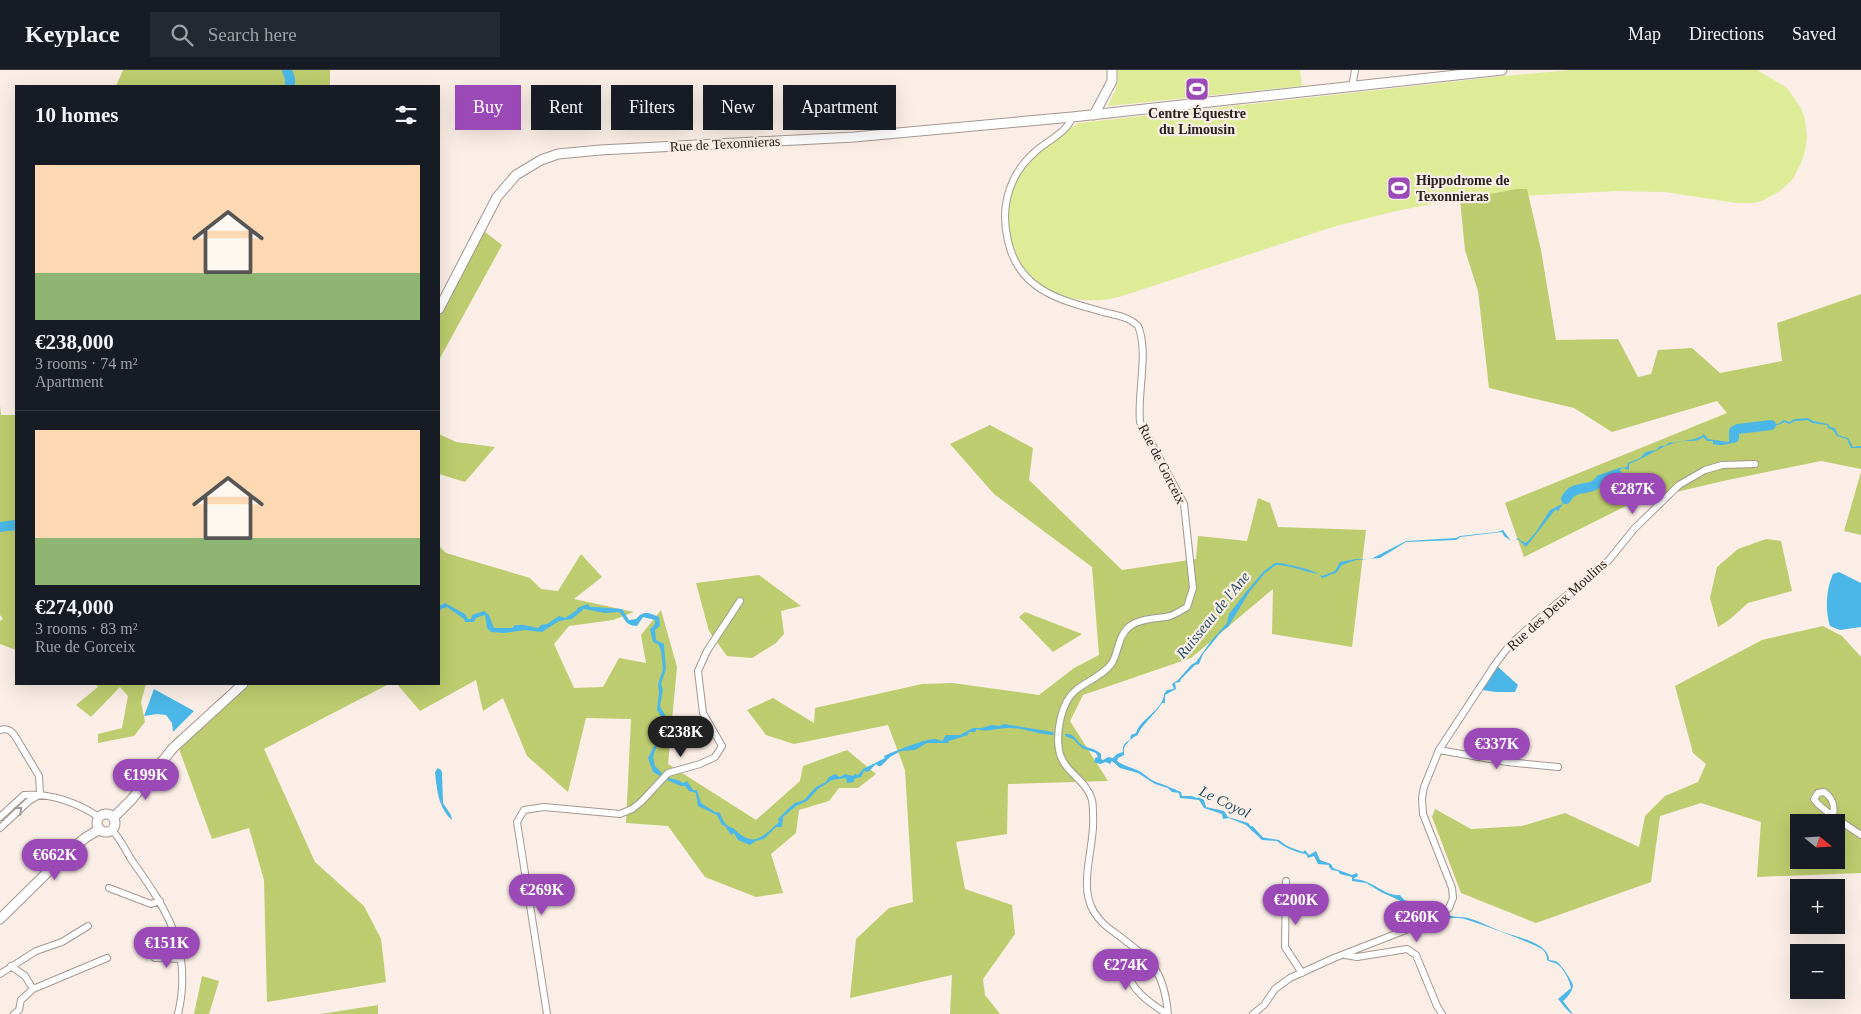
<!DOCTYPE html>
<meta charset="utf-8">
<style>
body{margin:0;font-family:Georgia,serif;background:#242831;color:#f1f3f6;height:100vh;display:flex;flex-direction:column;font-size:19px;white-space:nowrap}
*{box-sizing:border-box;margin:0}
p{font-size:16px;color:#9ea1a6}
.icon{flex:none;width:28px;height:28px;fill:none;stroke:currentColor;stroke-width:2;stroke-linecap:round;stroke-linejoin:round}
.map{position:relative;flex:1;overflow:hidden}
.details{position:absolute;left:15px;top:15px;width:425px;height:600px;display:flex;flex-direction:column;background:#171b24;border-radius:0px;box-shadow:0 5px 20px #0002}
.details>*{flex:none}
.banner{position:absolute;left:455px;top:15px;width:475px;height:45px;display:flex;gap:10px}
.needle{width:32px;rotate:108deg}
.buttons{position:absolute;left:1790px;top:744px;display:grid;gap:10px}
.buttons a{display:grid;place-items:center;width:55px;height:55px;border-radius:0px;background:#171b24;box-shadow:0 5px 20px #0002;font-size:25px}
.price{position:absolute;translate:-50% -42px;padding:0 11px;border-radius:18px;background:#9c49b8;color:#fff;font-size:16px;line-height:32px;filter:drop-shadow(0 1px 2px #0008)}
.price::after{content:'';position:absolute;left:50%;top:30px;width:15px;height:11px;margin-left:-8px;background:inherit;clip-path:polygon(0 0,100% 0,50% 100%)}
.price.on{background:#222;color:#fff}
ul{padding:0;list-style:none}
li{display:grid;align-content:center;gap:10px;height:265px;padding:0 20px}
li+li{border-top:1px solid #363941}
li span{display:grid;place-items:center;height:155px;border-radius:0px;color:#555}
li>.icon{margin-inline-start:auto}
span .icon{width:90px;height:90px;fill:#fffc;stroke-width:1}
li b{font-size:21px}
h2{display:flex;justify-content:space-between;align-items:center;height:60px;padding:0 20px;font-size:21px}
.chip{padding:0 18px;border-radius:0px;background:#171b24;box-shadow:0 5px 20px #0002;font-size:18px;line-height:45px}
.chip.on{background:#9c49b8;color:#fff}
header{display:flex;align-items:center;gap:30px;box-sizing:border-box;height:70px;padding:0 25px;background:#171b24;border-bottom:1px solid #363941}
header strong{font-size:24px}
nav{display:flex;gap:28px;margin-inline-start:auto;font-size:18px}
.search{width:350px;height:45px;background:#242831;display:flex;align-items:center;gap:12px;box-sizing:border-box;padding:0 18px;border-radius:0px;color:#9ea1a6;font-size:19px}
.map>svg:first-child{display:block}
.green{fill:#deec97}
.forest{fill:#bdcc6e;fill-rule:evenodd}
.water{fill:#4ab7e8}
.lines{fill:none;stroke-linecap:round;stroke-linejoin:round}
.stream{stroke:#4ab7e8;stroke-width:2}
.river{stroke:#4ab7e8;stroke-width:10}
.street-casing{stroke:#a39891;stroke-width:8}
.secondary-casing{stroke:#a39891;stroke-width:11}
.street{stroke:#fff;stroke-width:6}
.secondary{stroke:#fff;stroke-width:9}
.oneway{stroke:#9e9c9b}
.labels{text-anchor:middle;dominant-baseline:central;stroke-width:4.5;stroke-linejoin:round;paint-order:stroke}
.poi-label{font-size:14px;font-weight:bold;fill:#282321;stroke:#faeee6}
.street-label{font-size:14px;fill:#282321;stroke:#faeee6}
.water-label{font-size:15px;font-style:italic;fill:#224f64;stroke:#faeee6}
</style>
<header>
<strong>Keyplace</strong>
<div class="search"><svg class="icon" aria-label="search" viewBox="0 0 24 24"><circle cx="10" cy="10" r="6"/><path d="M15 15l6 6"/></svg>Search here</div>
<nav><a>Map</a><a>Directions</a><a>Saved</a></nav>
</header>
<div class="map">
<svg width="1861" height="944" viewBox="0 0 1861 944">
<rect width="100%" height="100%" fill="#faeee6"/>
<path class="green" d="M1117,0h183l2,16 -193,20 -1,-1c6,-11 12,-22 9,-35z
M1571,0h186l30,18 14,20 4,12 2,18 -2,13 -4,12 -8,16 -13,12 -18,10 -8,2h-18l-71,-11 -48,-1 -120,6 -56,5 -49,10 -56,14 -217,71c-51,13 -103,-12 -110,-69 -1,-15 0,-31 7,-45 11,-22 41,-48 63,-60l425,-47z"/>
<path class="forest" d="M123,0h207v16h-214z
M1516,119h11l14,61 15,90 62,-1 20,38 13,-3 7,-24 34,-2 28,25 62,-12 -5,-38 84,-29v175l-40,-8 -98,20 -89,21 -110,55 -19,-54 222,-90 -10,-12 -105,31 -38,-24 -85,-20 -11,-97 -13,-41 -5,-50z
M485,162l17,13 -63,115v-50z
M0,335l1,10h15v235l-16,-6v-23l3,-2 -3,-4z
M990,355l43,23 -4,32 93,90 74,-11 2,-23 49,5 11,-43 12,5 8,24 88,3 -14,117 -80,-13 1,-45 -82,69 -108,37 -13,26 38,60 -100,3 -1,50 -51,8 9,47 47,16 3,29 -32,45 2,16 15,19h-50l2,-39 -102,23 6,-59 33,-31 24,-6 -8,-132 -17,-45 -94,19 -28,-9 -19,-25 26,-12 41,25 1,-15 107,-24 30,-1 87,12 35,-27 25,-13 -7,-88 -98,-73 -44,-50z
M439,364l17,8 39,5 -30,35 -26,-8z
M1861,402v63l-17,-4z
M1766,469l15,2 11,50 -44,12 -19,17 -11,7 -8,-29 7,-31 21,-18z
M439,476l7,7 84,25 11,11 17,2 23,-37 21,23 -28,22 60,13 -21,8 -44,6 -15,18 20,44 29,-1 16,-29 27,5 -5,-28 20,-25 16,57 -9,97 88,56 44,-39 3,-15 44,-16 29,24 -18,14h-19l-10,13 -30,9 -3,23 -25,21 12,39 -27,4 -51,-20 -37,-51 -42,-3 5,-104 -45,-1 -18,74 -41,-36 -24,-58 -20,13 -7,-31 -56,31 -23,-27h42z
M759,505l42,31 -20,5 3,23 -8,9 -24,15 -25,-2 -18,-25 -13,-48z
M1025,542l57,22 -29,18 -34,-35z
M1823,556l19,10 19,21v216l-104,4 4,-55 -60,-19 -41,13 -9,66 -115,41 -75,-30 -29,-76 3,-8 36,20 51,-3 43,-13 74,34 6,-31 20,-20 33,-14 8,-18 -13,-11 -18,-67 87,-46zM1799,752h37v38h-37z
M96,614h50l-5,18 4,20 -11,14 -36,7v-9l24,-6 6,-32 -8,-9 -29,30 -15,-12 22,-18z
M250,614h139l-125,65 51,113 49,44 17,33 5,43 -119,20 -3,-122 -15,-52 -37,11 -37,-101z
M202,906l17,5 -10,33h-15z
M378,935v9h-57z"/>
<path class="water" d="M1808,348l5,3 15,3 2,3 5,1 3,7 10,3 5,9 8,-1v2h-10l-4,-9 -10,-3 -4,-6 -5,-2 -1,-3 -15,-2 -4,-3 -13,1 -6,3 -4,-2 -7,3 -20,2v-2l20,-1 6,-4 5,2 6,-3z
M1735,358l3,2 -2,2 -2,10c-6,3 -14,4 -21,2v-3h-6l-4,-4c-6,5 -12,4 -19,4 -20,2 -36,16 -55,23v6l-6,-2 -4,2 -1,5 -5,3 -13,3 -2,4 -9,3 -1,2 -2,1 -3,-3 -14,7 -11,16 -3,-1 -29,37 -7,-7h-2l-1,-2 10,5 10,-11 14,-22 12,-6 2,-8 18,-11 3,2 11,-3 3,-5 14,-3 3,-2 2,-6 9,-1 1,-4 12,-5 6,-6 10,-2 4,-4h5l5,-4 2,1c11,-3 24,-2 32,-9l4,5 20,3 5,-5 -2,-7z
M1503,460l8,11 -7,-5 -2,-4 -42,5 -4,3 -50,2 -26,16 -24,2 -14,5 -6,8c-6,1 -8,4 -14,5l-3,-4c-15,-2 -28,-9 -43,-9l-11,8 -15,18 -22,36 -6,4 -19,23 -4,10 -4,1 -14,14 -1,3 -5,1 1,6 -11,6v8h-3c-5,9 -23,25 -24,32 -4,1 -12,8 -14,13 0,2 0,5 0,7l-6,3 -1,3c9,6 14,6 22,10 6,3 11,9 17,11 9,3 16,6 25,10l1,4h10l5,2 3,-1 4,3 2,7 18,4 4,6 20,6 12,14 19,3c6,6 16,9 24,12l2,-2 4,5 7,-4 4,9 11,4 2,4 19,7 5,-2 1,3 -5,3c16,-1 33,18 47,16l4,5 19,5 2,5 10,6 -1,1 -18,-11 -2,1 -33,-15 -15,-9 -14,-2v-4l-12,-3 -2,-3 -6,-1 -3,-3v-2l-11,-1 -4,-8 -6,2 -2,-4c-8,-1 -23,-7 -29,-13l-15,-1 -16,-15 -17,-7 -6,1 -1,-5 -18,-6 -5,-8 -19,-2 -1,-5 -7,-1 -4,-4 -13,-4 -17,-11 -18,-5 -8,-7 -2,3 -4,-2 -6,2 -6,-2 1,-4 3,-1 -2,-4 -14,-5 -9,-9 -8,-3v-2c10,-1 10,6 17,11 7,4 13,3 19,9v5l2,1 5,-3 5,1 4,-4 6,-2c-1,-6 2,-10 7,-12l1,-5 5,-2c4,-14 27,-23 28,-39l3,-4 7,-1 -2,-5 6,-4 13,-15 5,-3 15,-21 16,-18 2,-9 17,-22 18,-21 11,-8c8,-1 43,8 47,13l13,-5 5,-9 16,-3h15l35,-18 50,-3 4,-2 37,-4z
M1839,502l22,11v44l-21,3 -10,-4c-5,-15 -4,-37 3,-52z
M445,533l20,11 3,5h3l1,-4 12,-4 5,4 5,13h18l3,-3h9l14,3 3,-3 6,-1 12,-8 6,2 12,-8v-2l11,-4 2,3h5l27,2 7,11 7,-1c8,-9 13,-6 23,-2l1,9 -5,4 1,10 8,4 2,25 -5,15 2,6 -3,16 6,11 -1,21 -9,10 -3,9 2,9 7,7 -2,3 -7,-4 -5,-14 5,-10 9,-12 -1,-20 -4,-6 2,-18 -1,-8 5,-15 -2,-19 -3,-6 -5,-2 -3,-13 5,-5v-4l-12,-3 -6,9c-13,-1 -11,-7 -18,-14l-14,1 -21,-4 -12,10 -13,2 -17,11 -17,-2 -21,3 -13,-1 -4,-4 -2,-13 -9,3 -2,4h-9l-1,-3 -17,-12 -6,2 -2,5v-8z
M1497,596l21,19 -3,7h-19l-14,-2z
M154,619l40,22 -21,21 -1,-9 -6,-8 -9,-1 -13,2z
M1004,654l49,8 1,3c-16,0 -31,-8 -47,-7 -11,0 -20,5 -30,1l-2,3h-6l-1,3 -19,6 -1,2h-21l-12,7 -14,1 -11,6 -9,9h-3l-2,-2 -8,8 -4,-1 -3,6 -7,2v3l-7,1 -1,-5 -14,2 -14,9 -11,12 -11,5 -13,11 -1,10h-6l-12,12 -8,2 -6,4 -12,-5 -4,-7 -3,2 -6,-9 -3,-1 -5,-10 -19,-9 -2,-13 -7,-2 -4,-5h-4l-14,-6 1,-2 10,2 5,3 4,-2 6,9h4l4,13 14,9 5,1c2,6 6,14 13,15 21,20 27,11 46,-6l-1,-3 12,-12 5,-4 9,-3 12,-13 10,-5 3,-5 6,-3 5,3 5,-3 8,2 2,-2 3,1 5,-6 22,-11 -1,-2c8,-4 43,-18 51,-17 2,0 5,2 7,2l4,-6h14l13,-7h9l9,-3 8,1z
M438,698l3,2 1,3 1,30 8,12 1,5c-14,-13 -15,-30 -17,-48z
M1449,845c5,3 15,1 22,4 11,3 21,9 32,13 13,5 46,11 46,28 3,1 6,0 8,2 4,2 15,19 16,23 0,6 -7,14 -10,16l10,13c-5,-1 -11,-11 -15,-15l13,-11c-1,-7 -8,-22 -16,-25 -2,-1 -5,-1 -8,-3 0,-4 -1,-7 -4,-10 -5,-5 -76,-32 -84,-32 -7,0 -12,0 -19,2z"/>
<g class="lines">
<path class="stream" d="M1252,757l10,11"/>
<path class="river" d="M287,0l3,9v7
M1734,368v-7l4,-2 33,-4
M1566,429c8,-16 26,-6 34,-19l17,-6
M0,457l16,-2"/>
<g class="street-casing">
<path id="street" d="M1352,17l3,-17
M1072,47c-5,16 -24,23 -36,34 -9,8 -18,18 -23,30 -9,19 -10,39 -5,60 11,50 53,59 95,71 13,3 26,5 35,14 11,25 -1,68 2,96l44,82 9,84 -6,19c-5,3 -11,7 -17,9 -12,3 -29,2 -40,10 -12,9 -11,25 -18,37 -8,12 -25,18 -36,27 -15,12 -20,42 -17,60 3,21 28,30 33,50 1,4 1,10 1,15 3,29 -16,70 1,97 6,10 14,16 24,23 34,26 46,35 50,79
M0,660c7,-2 11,0 15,6l24,40 1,18
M1439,680l68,12 51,5
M1833,745c2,-10 0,-17 -9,-23l-6,1 -4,6c4,9 37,29 47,36
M0,747l24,-22c28,-2 52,7 75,22
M0,758l29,-27 10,-6
M112,760c9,9 14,22 21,32 35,49 60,89 45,152
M1286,811l-1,66 17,26
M109,818l42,16 9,-3
M1135,879c-2,5 -6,12 -7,18 -2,21 25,38 39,47
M1345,885l12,2 50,-8 9,6 21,51 5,8
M155,888l26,1
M11,896l14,10 8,13
M0,904l36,-23 26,-9 26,-16
M14,944l5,-4 2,-10 12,-11 74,-31
M547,944l-30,-192 7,-12 20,-3 76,7 12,-5 9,-7 27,-29 32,-9 15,-7 7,-11 -19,-33 -5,-42 9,-20 33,-50
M1253,944l11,-9 11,-16 15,-11 44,-20 100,-39 15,-11 4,-10 -1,-10 -29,-74 -1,-16 2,-11 15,-37 57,-87 13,-17 28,-26 72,-60 25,-31 45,-44 26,-15 17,-5 33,-1"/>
</g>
<g class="secondary-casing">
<path id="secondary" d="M1094,45l18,-34v-11
M439,239l58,-112 19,-22 25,-15 17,-6 42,-4 254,-13 218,-20 430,-47
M97 753a9 9 0 1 1 18 0a9 9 0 1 1-18 0Z
M114,747l18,-18 41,-51 70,-64
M0,849l67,-66 18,-15 15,-9"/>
</g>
<use href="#street" class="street"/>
<use href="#secondary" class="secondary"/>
</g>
<defs><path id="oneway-chevron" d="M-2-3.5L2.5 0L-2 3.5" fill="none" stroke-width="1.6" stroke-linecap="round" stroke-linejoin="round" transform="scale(1.25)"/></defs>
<use class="oneway" href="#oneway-chevron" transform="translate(19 740) rotate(-43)"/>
<defs>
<g id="stadium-square" transform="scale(1.25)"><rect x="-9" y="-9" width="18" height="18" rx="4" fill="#9c49b8" stroke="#faeee6"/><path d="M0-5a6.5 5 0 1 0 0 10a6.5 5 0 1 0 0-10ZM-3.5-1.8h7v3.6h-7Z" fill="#fff"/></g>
</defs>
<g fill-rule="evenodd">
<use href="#stadium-square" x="1197" y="19"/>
<use href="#stadium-square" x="1399" y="118"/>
</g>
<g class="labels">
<g class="poi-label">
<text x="1197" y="43">Centre Équestre<tspan x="1197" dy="16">du Limousin</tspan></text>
<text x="1416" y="110" text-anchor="start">Hippodrome de<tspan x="1416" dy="16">Texonnieras</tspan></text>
</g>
<g class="street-label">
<text transform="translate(725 74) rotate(-3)">Rue de Texonnieras</text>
<text transform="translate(1162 394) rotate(63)">Rue de Gorceix</text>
<text transform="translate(1557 535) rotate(-42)">Rue des Deux Moulins</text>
</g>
<g class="water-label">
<text transform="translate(1213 545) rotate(-51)">Ruisseau de l'Ane</text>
<text transform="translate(1225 732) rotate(26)">Le Coyol</text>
</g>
</g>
</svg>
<div class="buttons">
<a><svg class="needle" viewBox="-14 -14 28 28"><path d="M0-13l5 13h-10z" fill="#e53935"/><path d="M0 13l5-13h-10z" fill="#9ea1a6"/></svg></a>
<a>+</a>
<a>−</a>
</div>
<b class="price" style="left:1633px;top:445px">€287K</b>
<b class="price on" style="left:681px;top:688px">€238K</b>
<b class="price" style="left:1497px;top:700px">€337K</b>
<b class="price" style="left:146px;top:731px">€199K</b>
<b class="price" style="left:55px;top:811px">€662K</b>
<b class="price" style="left:542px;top:846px">€269K</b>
<b class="price" style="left:1296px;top:856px">€200K</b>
<b class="price" style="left:1417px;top:873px">€260K</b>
<b class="price" style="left:167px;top:899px">€151K</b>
<b class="price" style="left:1126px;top:921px">€274K</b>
<div class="banner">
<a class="chip on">Buy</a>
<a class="chip">Rent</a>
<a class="chip">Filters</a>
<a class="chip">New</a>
<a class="chip">Apartment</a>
</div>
<section class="details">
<h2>10 homes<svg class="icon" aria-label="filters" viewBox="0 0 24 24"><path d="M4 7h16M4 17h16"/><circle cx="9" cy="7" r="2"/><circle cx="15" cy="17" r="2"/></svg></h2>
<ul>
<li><span style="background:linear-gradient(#ffd9b3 70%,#8fb573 0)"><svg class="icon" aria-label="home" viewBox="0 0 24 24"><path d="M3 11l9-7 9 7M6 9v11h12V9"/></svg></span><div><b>€238,000</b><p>3 rooms · 74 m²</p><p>Apartment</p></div></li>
<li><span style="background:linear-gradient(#ffd9b3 70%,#8fb573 0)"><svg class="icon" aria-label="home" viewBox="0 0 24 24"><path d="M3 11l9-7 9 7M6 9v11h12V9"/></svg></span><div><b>€274,000</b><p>3 rooms · 83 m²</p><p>Rue de Gorceix</p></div></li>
</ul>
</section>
</div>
